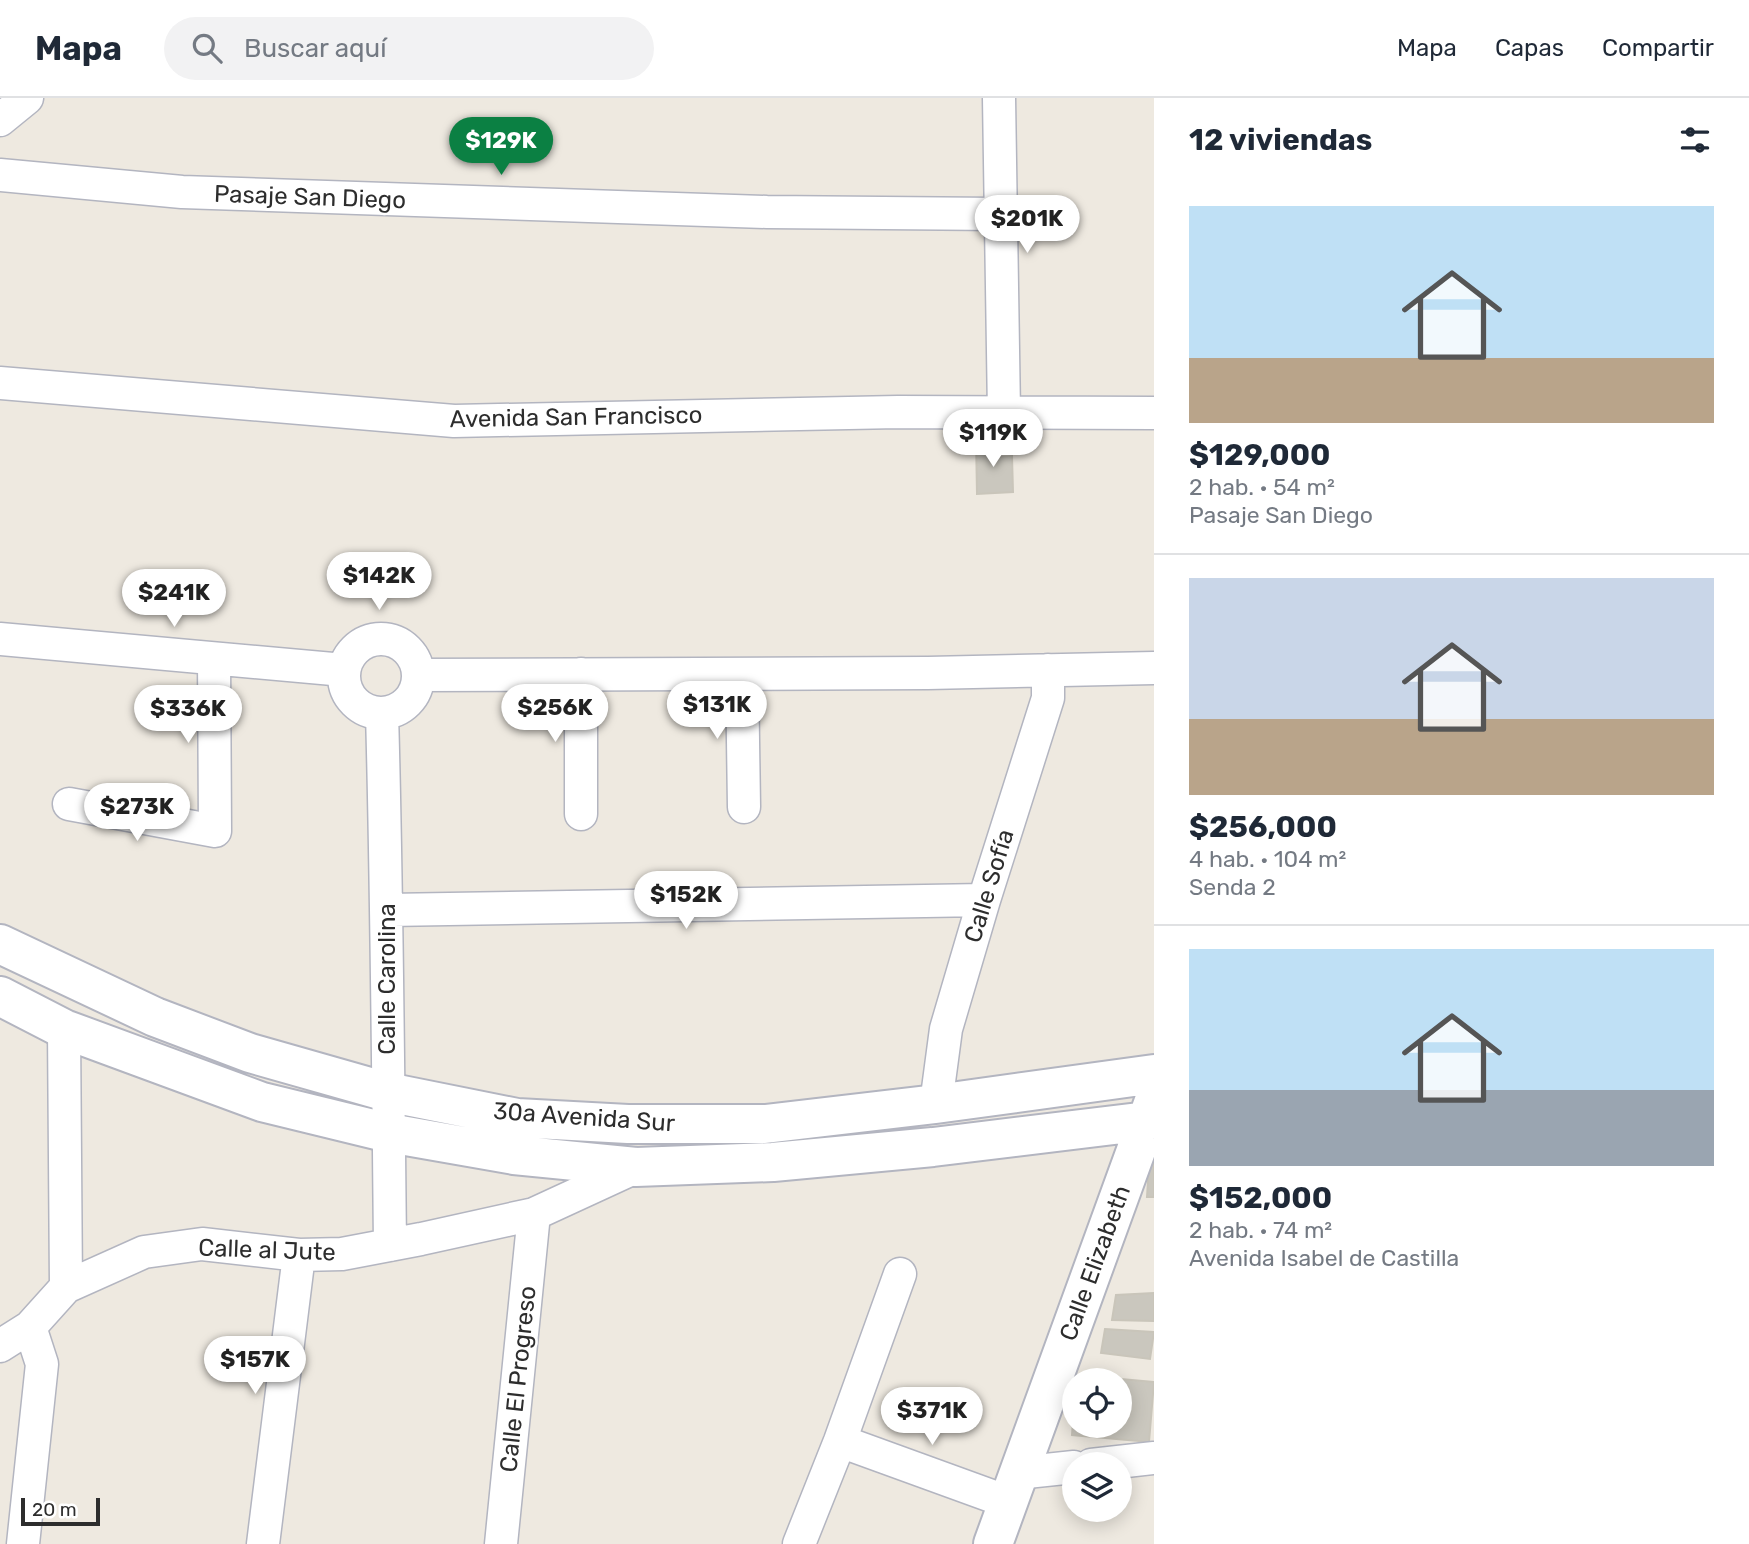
<!DOCTYPE html>
<html lang="es">
<meta charset="utf-8">
<style>
body{margin:0;font-family:Rubik,sans-serif;background:#f2f2f3;color:#1f2937;height:100vh;display:flex;flex-direction:column;font-size:26px;white-space:nowrap}
*{box-sizing:border-box;margin:0}
p{font-size:23px;color:#747a83}
.icon{flex:none;width:38px;height:38px;fill:none;stroke:currentColor;stroke-width:2;stroke-linecap:round;stroke-linejoin:round}
.map{position:relative;flex:1;overflow:hidden}
.panel{display:flex;flex-direction:column;background:#fff;width:595px}
.panel>*{flex:none}
.tools{position:absolute;left:1062px;top:1270px;display:grid;gap:14px}
.tools a{display:grid;place-items:center;width:70px;height:70px;border-radius:50%;background:#fff;box-shadow:0 4px 18px #0003;font-size:35px}
.scale{position:absolute;left:21px;bottom:18px;width:79px;box-sizing:border-box;padding-left:7px;border:4px solid #2d2d2d;border-top:0;font-size:19px;line-height:24px;white-space:nowrap;color:#2d2d2d;-webkit-text-stroke:5px #fff;paint-order:stroke}
.price{position:absolute;translate:-50% -60px;padding:0 16px;border-radius:24px;background:#fff;color:#222;font-size:23px;line-height:46px;filter:drop-shadow(0 2px 4px #0008)}
.price::after{content:'';position:absolute;left:50%;top:42px;width:21px;height:16px;margin-left:-10px;background:inherit;clip-path:polygon(0 0,100% 0,50% 100%)}
.price.current{background:#0b8043;color:#fff}
ul{padding:0;list-style:none}
li{display:grid;align-content:center;gap:14px;height:371px;padding:0 35px}
li+li{border-top:2px solid #e0e1e3}
li span{display:grid;place-items:center;height:217px;border-radius:0px;color:#555}
li>.icon{margin-inline-start:auto}
span .icon{width:126px;height:126px;fill:#fffc;stroke-width:1}
li b{font-size:30px}
h2{display:flex;justify-content:space-between;align-items:center;height:84px;padding:0 35px;font-size:30px}
header{display:flex;align-items:center;gap:42px;box-sizing:border-box;height:98px;padding:0 35px;background:#fff;border-bottom:2px solid #e0e1e3}
header strong{font-size:33px}
nav{display:flex;gap:38px;margin-inline-start:auto;font-size:24px}
.search{width:490px;height:63px;background:#f2f2f3;display:flex;align-items:center;gap:18px;box-sizing:border-box;padding:0 24px;border-radius:38px;color:#747a83;font-size:26px}
main{display:flex;flex:1;min-height:0}
.map>svg:first-child{display:block}
.building{fill:#cac7be;stroke:#c9c5ba;stroke-width:2}
.lines{fill:none;stroke-linecap:round;stroke-linejoin:round}
.minor-casing{stroke:#b3b5c0;stroke-width:35}
.tertiary-casing{stroke:#b3b5c0;stroke-width:42}
.minor{stroke:#fff;stroke-width:32}
.tertiary{stroke:#fff;stroke-width:38}
.labels{text-anchor:middle;dominant-baseline:central;stroke-width:5;stroke-linejoin:round;paint-order:stroke}
.street-label{font-size:24px;fill:#2d2d2d;stroke:#fff}
</style>
<header>
<strong>Mapa</strong>
<div class="search"><svg class="icon" aria-label="search" viewBox="0 0 24 24"><circle cx="10" cy="10" r="6"/><path d="M15 15l6 6"/></svg>Buscar aquí</div>
<nav><a>Mapa</a><a>Capas</a><a>Compartir</a></nav>
</header>
<main>
<div class="map">
<svg width="1154" height="1446" viewBox="0 0 1154 1446">
<rect width="100%" height="100%" fill="#eee9e0"/>
<path class="building" d="M994,339l1,20 17,-1 1,36 -36,2 -1,-56z
M1150,1051h4v48h-7z
M1154,1195v28l-42,-1 4,-25z
M1105,1231l49,3 -4,27 -49,-6z
M1077,1277l77,7 -5,60 -77,-7 2,-29v20h46v-45h-43z"/>
<g class="lines">
<g class="minor-casing">
<path id="minor" d="M999,0l5,315
M0,22l27,-22
M0,77l182,17 585,20 232,2
M0,285l454,38 444,-9 256,1
M0,541l344,31
M344 578a37 37 0 1 1 74 0a37 37 0 1 1-74 0Z
M742,576l2,133
M418,577l510,-2 226,-5
M382,615c5,178 6,355 8,532
M69,706l146,27 -1,-172
M581,716v-140
M388,812l596,-10
M64,931l2,258
M936,1006l10,-75 38,-129 64,-202v-28
M0,1248l30,-19 36,-40 78,-35 58,-8 97,11 43,-1 79,-15 113,-25 102,-47
M840,1343l168,61
M1091,1367l63,-7
M1017,1375l57,-6
M23,1446l19,-180 -12,-37
M263,1446l36,-289
M501,1446l33,-330
M799,1446l41,-103 60,-167"/>
</g>
<g class="tertiary-casing">
<path id="tertiary" d="M0,846l155,73 95,36 137,39 130,26 111,6h137l171,-20 218,-30
M0,898l64,33 198,73 127,31 125,22 122,12 137,-5 160,-15 214,-26
M993,1446l161,-443"/>
</g>
<use href="#minor" class="minor"/>
<use href="#tertiary" class="tertiary"/>
</g>
<g class="labels">
<g class="street-label">
<text transform="translate(310 99) rotate(2)">Pasaje San Diego</text>
<text transform="translate(576 319) rotate(-1)">Avenida San Francisco</text>
<text transform="translate(989 788) rotate(-73)">Calle Sofía</text>
<text transform="translate(387 881) rotate(-90)">Calle Carolina</text>
<text transform="translate(584 1019) rotate(4)">30a Avenida Sur</text>
<text transform="translate(267 1152) rotate(2)">Calle al Jute</text>
<text transform="translate(1095 1165) rotate(-70)">Calle Elizabeth</text>
<text transform="translate(518 1281) rotate(-84)">Calle El Progreso</text>
</g>
</g>
</svg>
<div class="tools">
<a><svg class="icon" aria-label="locate" viewBox="0 0 24 24"><circle cx="12" cy="12" r="6"/><path d="M12 2v4M12 18v4M2 12h4M18 12h4"/></svg></a>
<a><svg class="icon" aria-label="layers" viewBox="0 0 24 24"><path d="M12 4l9 5-9 5-9-5zM3 14l9 5 9-5"/></svg></a>
</div>
<div class="scale">20 m</div>
<b class="price current" style="left:501px;top:79px">$129K</b>
<b class="price" style="left:1027px;top:157px">$201K</b>
<b class="price" style="left:993px;top:371px">$119K</b>
<b class="price" style="left:379px;top:514px">$142K</b>
<b class="price" style="left:174px;top:531px">$241K</b>
<b class="price" style="left:717px;top:643px">$131K</b>
<b class="price" style="left:555px;top:646px">$256K</b>
<b class="price" style="left:188px;top:647px">$336K</b>
<b class="price" style="left:137px;top:745px">$273K</b>
<b class="price" style="left:686px;top:833px">$152K</b>
<b class="price" style="left:255px;top:1298px">$157K</b>
<b class="price" style="left:932px;top:1349px">$371K</b>
</div>
<section class="panel">
<h2>12 viviendas<svg class="icon" aria-label="filters" viewBox="0 0 24 24"><path d="M4 7h16M4 17h16"/><circle cx="9" cy="7" r="2"/><circle cx="15" cy="17" r="2"/></svg></h2>
<ul>
<li><span style="background:linear-gradient(#bfe0f5 70%,#b9a48a 0)"><svg class="icon" aria-label="home" viewBox="0 0 24 24"><path d="M3 11l9-7 9 7M6 9v11h12V9"/></svg></span><div><b>$129,000</b><p>2 hab. · 54 m²</p><p>Pasaje San Diego</p></div></li>
<li><span style="background:linear-gradient(#c9d6e8 65%,#b9a48a 0)"><svg class="icon" aria-label="home" viewBox="0 0 24 24"><path d="M3 11l9-7 9 7M6 9v11h12V9"/></svg></span><div><b>$256,000</b><p>4 hab. · 104 m²</p><p>Senda 2</p></div></li>
<li><span style="background:linear-gradient(#bfe0f5 65%,#9aa5b1 0)"><svg class="icon" aria-label="home" viewBox="0 0 24 24"><path d="M3 11l9-7 9 7M6 9v11h12V9"/></svg></span><div><b>$152,000</b><p>2 hab. · 74 m²</p><p>Avenida Isabel de Castilla</p></div></li>
</ul>
</section>
</main>
